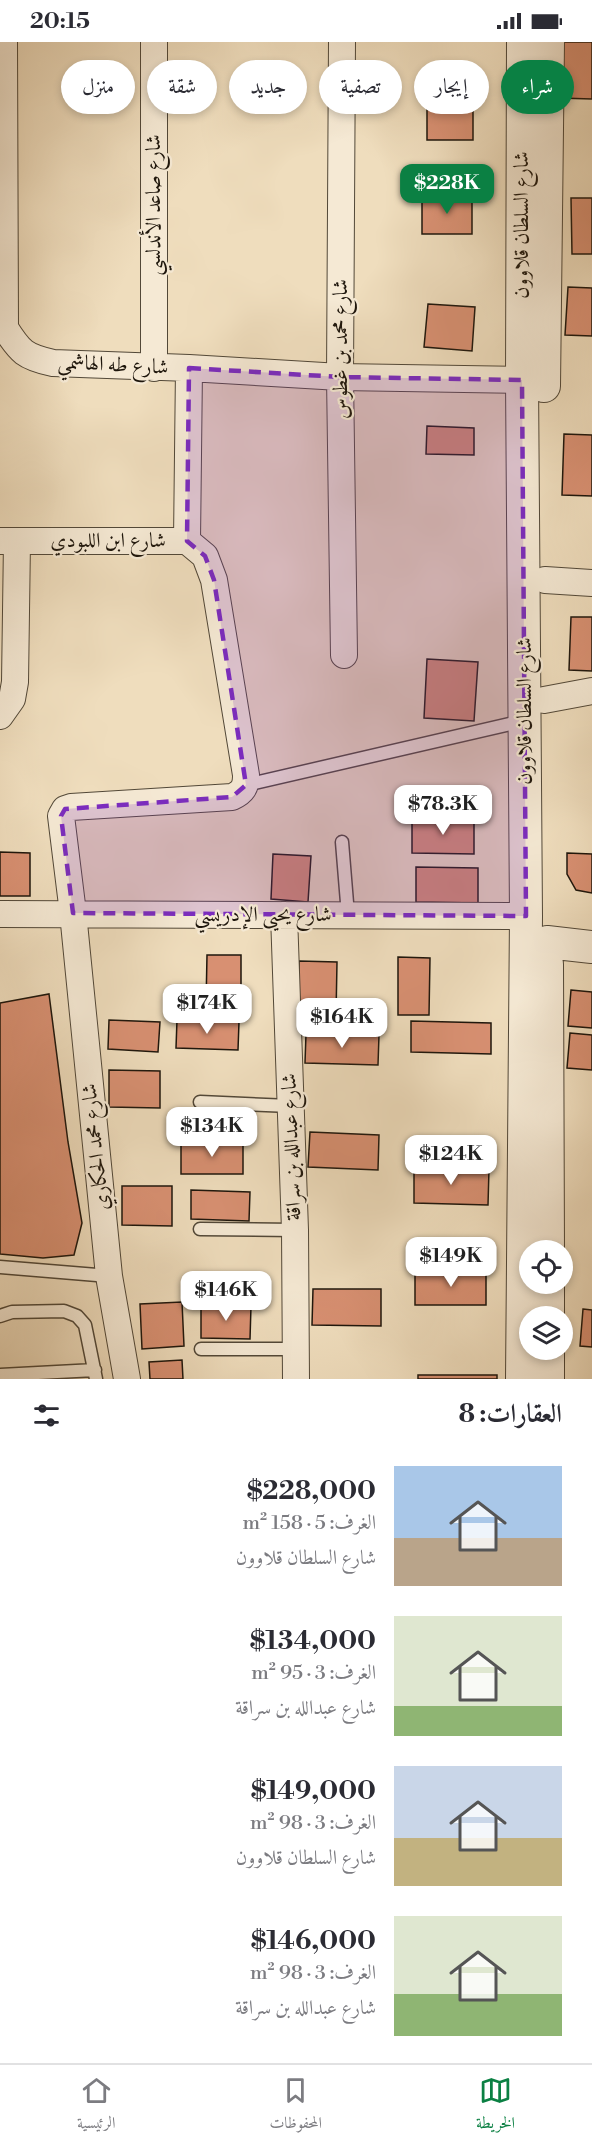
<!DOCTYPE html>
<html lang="ar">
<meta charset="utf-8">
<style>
body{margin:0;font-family:"Libre Bodoni",Amiri,serif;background:#f7f7f7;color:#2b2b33;direction:rtl;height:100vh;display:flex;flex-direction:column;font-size:22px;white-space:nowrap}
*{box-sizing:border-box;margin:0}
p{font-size:20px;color:#7c7c81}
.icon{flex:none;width:33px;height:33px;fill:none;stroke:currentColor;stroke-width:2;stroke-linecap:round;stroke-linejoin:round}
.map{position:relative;height:1337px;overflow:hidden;direction:ltr}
.sheet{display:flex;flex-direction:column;background:#fff;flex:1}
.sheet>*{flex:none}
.hud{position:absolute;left:18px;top:18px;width:556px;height:54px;direction:rtl;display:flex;gap:12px}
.buttons{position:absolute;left:519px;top:1198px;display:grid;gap:12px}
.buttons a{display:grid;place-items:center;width:54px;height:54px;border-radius:50%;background:#fff;box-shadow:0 3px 9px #0003;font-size:30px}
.price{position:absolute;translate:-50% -51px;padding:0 14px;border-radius:12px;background:#fff;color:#222;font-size:20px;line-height:39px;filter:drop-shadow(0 2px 3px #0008)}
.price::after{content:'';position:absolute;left:50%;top:36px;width:18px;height:14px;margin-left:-9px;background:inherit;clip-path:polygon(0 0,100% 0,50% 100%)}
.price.selected{background:#0b8043;color:#fff}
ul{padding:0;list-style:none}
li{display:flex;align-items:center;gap:18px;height:150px;padding:0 30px}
li span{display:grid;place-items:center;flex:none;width:168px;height:120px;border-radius:0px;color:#555}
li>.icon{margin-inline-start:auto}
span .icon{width:72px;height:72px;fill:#fffc;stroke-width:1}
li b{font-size:26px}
h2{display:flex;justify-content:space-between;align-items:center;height:72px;padding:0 30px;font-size:26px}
.pill{padding:0 21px;border-radius:27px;background:#fff;box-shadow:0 3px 9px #0003;font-size:21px;line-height:54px}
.pill.selected{background:#0b8043;color:#fff}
.status{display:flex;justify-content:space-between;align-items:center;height:42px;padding:0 30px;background:#fff;direction:ltr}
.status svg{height:16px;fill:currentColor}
.menu{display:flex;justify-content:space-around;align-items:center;height:84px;border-top:2px solid #e1e1e2;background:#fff;font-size:16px;color:#7c7c81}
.menu a{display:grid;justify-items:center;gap:3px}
.menu .selected{color:#0b8043}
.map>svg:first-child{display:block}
.building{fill:#d89072;stroke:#1e160c;stroke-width:1.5}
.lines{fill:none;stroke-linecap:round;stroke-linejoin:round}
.service-casing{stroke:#524838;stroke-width:15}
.minor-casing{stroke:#524838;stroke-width:28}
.tertiary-casing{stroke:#524838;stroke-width:34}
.service{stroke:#f5e9d4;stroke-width:12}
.minor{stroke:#f5e9d4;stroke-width:26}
.tertiary{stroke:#f5e9d4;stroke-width:32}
.marked{fill:#7b2cbf;fill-opacity:0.2;stroke:#7b2cbf;stroke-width:4.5;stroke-dasharray:12 8;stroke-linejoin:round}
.labels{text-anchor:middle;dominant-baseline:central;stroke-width:4.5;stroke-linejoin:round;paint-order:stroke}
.street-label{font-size:21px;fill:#1e160c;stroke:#f5e9d4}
</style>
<div class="status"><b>20:15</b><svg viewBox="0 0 49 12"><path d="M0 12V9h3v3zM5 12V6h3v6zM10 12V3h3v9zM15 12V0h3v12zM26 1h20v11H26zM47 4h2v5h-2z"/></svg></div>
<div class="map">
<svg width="592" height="1337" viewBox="0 0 592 1337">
<rect width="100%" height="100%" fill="#efddbd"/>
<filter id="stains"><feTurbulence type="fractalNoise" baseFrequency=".00333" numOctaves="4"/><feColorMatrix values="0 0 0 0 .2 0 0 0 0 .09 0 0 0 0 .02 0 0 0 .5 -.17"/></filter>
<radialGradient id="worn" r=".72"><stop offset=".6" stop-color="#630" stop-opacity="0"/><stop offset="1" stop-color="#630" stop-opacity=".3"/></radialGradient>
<path class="building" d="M561,0h31v57l-33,-1z
M427,63h46v35h-46z
M422,153l50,1v38h-50z
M571,156h21v56h-20z
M568,245l24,1v48l-27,-1z
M428,262l47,3 -3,44 -48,-4z
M427,384l47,2v27l-48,-1z
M564,392l28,1v61l-30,-1z
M571,575h21v54l-23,-1z
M427,617l51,3 -4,59 -50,-3z
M412,776h62v36l-62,-1z
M0,810l30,1v43h-30z
M567,811l25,1v39l-16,-3 -9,-16z
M273,812l38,2 -3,46 -37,-3z
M416,825l62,1v35l-62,-1z
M207,913h34v32l-20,-1v20l-15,-1z
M398,915l32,1 -1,57h-31z
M299,919l38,1 -1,53 -38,-1z
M571,948l21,2v36l-24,-2z
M49,952l19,148 14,81 -8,32 -31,3 -43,-4v-251z
M109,978l51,2 -2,30 -50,-3z
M177,978l62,2 -1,28 -62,-2z
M411,979l80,2v31l-80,-2z
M570,991l22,2v35l-25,-2z
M306,992l73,1 -1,30 -73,-2z
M109,1028l51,1v37l-51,-1z
M310,1090l69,3 -1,35 -70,-3z
M181,1101h62v31h-62z
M414,1125l75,2 -1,36 -74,-2z
M122,1144h50v40l-50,-1z
M191,1148l59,2 -1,29 -58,-2z
M486,1229v34h-71v-33z
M313,1247h68v37l-69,-1z
M182,1260l2,44 -42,3 -2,-45z
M201,1263l50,1 -1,33 -49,-1z
M583,1267l9,1v37l-12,-1z
M182,1318l1,19h-33l-1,-17z
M418,1333h79v4h-79z"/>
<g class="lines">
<g class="service-casing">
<path id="service" d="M246,743l277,-64
M342,800l6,73
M200,1060l90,4
M200,1187l95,1
M0,1225l109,9
M0,1274l12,-4 52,-1 13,5 8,9 11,54
M201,1307h95
M0,1333l95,-5"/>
</g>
<g class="minor-casing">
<path id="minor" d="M4,0l1,286c15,24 20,29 48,35l136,5 151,9 182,3
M342,0l-2,335 4,278
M154,326v-326
M0,499h187
M187,499l2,-173
M545,538l47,3
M544,658l48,-9
M0,674l12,-17 3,-17 2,-141
M0,872l526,2
M284,873l11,315 1,149
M127,1337l-18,-103 -36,-363 -12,-97 4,-7 6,-2 161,-10c11,-5 14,-10 14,-22l-32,-195 -9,-24 -18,-15"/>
</g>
<g class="tertiary-casing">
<path id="tertiary" d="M544,344l4,-344
M547,900l45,5
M547,922l1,287
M548,1242v33
M522,1337l4,-463 -4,-536 1,-338
M548,1337v-29"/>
</g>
<use href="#service" class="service"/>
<use href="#minor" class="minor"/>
<use href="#tertiary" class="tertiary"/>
</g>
<path class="marked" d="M189,326l151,9 182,3 4,536 -453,-3 -12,-97 4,-7 167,-12 14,-12 -32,-205 -9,-24 -18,-15z"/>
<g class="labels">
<g class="street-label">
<text transform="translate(154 163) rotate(-90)">شارع صاعد الأندلسي</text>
<text transform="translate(522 183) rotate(-90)">شارع السلطان قلاوون</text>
<text transform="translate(341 307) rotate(-90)">شارع محمد بن غطوس</text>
<text transform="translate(113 323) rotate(3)">شارع طه الهاشمي</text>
<text x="108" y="499">شارع ابن اللبودي</text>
<text transform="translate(525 669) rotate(-90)">شارع السلطان قلاوون</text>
<text x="263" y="873">شارع يحيى الإدريسي</text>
<text transform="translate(96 1105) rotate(-96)">شارع محمد الحكاري</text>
<text transform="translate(292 1105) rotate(-92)">شارع عبدالله بن سراقة</text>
</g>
</g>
<rect width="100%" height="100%" filter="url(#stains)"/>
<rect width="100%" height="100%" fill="url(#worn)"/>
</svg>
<div class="buttons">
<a><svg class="icon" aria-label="locate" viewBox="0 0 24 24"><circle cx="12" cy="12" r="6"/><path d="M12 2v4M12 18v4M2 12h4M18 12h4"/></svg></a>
<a><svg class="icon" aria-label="layers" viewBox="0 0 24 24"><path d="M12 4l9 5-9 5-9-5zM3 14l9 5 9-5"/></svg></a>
</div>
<b class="price selected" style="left:447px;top:173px">$228K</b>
<b class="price" style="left:443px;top:794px">$78.3K</b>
<b class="price" style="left:207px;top:993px">$174K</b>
<b class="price" style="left:342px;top:1007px">$164K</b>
<b class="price" style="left:212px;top:1116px">$134K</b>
<b class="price" style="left:451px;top:1144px">$124K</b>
<b class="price" style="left:451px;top:1246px">$149K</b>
<b class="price" style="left:226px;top:1280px">$146K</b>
<div class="hud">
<a class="pill selected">شراء</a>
<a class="pill">إيجار</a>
<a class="pill">تصفية</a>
<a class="pill">جديد</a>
<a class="pill">شقة</a>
<a class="pill">منزل</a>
</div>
</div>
<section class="sheet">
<h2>العقارات: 8<svg class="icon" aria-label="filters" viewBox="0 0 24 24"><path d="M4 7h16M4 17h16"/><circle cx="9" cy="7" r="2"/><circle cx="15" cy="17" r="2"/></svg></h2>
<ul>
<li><span style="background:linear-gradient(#a9c7e8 60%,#b9a48a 0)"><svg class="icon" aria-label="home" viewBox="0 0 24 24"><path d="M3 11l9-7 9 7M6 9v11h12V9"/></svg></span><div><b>$228,000</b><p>الغرف: 5 · 158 m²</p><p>شارع السلطان قلاوون</p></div></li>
<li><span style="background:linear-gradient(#dfe7d0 75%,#8fb573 0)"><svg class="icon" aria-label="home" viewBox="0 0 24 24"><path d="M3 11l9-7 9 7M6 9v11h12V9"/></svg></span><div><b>$134,000</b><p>الغرف: 3 · 95 m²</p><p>شارع عبدالله بن سراقة</p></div></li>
<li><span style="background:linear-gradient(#c9d6e8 60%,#c2b280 0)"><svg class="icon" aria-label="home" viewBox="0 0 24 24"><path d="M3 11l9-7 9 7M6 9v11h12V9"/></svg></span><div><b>$149,000</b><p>الغرف: 3 · 98 m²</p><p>شارع السلطان قلاوون</p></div></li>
<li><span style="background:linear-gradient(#dfe7d0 65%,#8fb573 0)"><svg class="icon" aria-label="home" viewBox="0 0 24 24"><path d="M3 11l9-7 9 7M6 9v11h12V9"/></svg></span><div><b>$146,000</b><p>الغرف: 3 · 98 m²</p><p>شارع عبدالله بن سراقة</p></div></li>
</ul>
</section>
<nav class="menu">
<a class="selected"><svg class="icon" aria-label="map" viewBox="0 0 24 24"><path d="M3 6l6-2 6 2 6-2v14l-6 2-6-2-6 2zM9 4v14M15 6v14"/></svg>الخريطة</a>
<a><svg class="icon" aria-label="saved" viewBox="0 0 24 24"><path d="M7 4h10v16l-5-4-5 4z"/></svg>المحفوظات</a>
<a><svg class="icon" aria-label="home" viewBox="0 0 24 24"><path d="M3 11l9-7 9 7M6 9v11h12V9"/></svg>الرئيسية</a>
</nav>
